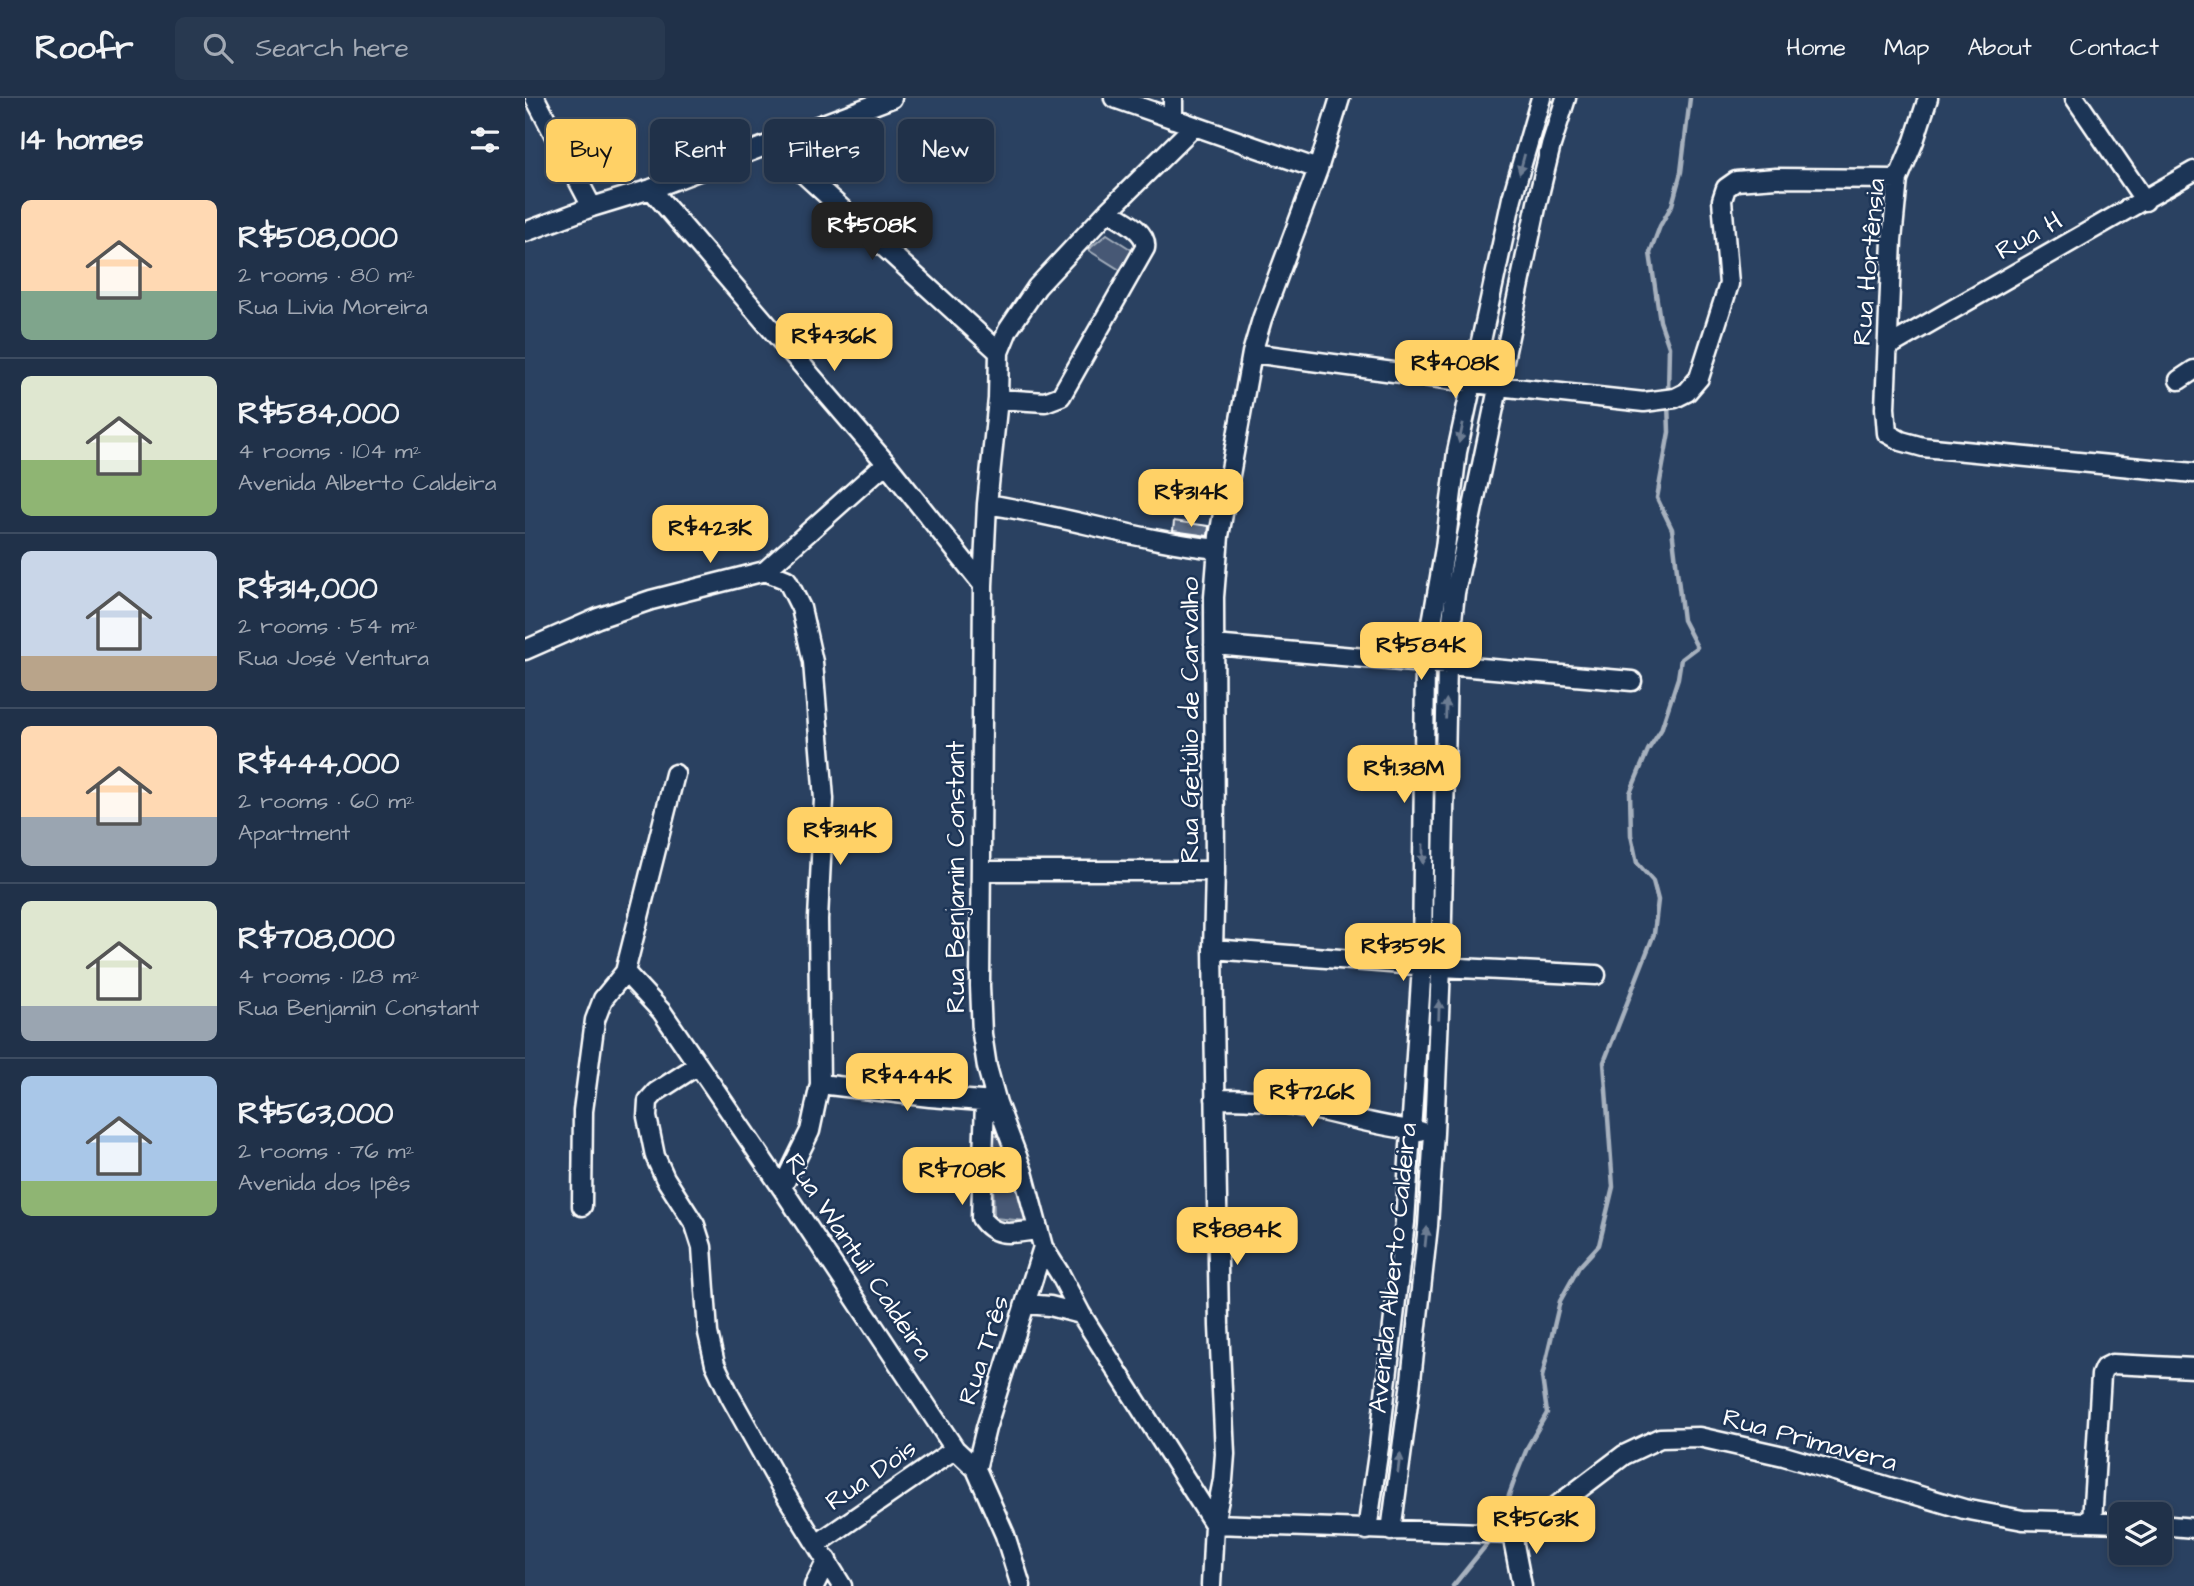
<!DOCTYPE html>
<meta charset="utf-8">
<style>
body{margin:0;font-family:"Architects Daughter",sans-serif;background:#283950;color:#f1f3f6;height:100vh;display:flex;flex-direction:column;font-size:26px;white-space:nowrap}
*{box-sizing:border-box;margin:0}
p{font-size:23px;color:#a2a9b4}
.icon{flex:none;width:38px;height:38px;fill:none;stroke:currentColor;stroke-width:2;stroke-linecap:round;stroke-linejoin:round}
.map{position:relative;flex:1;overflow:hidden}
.details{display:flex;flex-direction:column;background:#203149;width:525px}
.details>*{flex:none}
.hud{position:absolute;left:21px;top:21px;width:665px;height:63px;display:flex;gap:14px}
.buttons{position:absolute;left:1584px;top:1404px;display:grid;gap:14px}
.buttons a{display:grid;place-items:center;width:63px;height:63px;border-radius:10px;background:#203149;box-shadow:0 4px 10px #0003,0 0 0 2px #3d4c61;font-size:35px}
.price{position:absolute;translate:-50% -60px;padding:0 16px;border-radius:14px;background:#ffd166;color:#111;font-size:23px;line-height:46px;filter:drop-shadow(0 2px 4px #0008)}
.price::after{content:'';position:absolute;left:50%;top:42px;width:21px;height:16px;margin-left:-10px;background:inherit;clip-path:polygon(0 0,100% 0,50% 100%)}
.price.current{background:#222;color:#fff}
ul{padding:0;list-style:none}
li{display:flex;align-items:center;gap:21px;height:175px;padding:0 21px}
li+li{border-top:2px solid #3d4c61}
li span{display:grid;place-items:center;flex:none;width:196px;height:140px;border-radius:10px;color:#555}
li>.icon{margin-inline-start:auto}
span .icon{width:84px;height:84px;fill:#fffc;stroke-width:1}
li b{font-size:30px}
h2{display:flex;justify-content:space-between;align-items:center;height:84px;padding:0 21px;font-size:30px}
.tag{padding:0 24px;border-radius:10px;background:#203149;box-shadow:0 4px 10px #0003,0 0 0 2px #3d4c61;font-size:24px;line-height:63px}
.tag.current{background:#ffd166;color:#111}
header{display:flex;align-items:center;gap:42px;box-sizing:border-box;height:98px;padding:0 35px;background:#203149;border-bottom:2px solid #3d4c61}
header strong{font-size:33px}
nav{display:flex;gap:38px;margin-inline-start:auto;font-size:24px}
.search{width:490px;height:63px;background:#283950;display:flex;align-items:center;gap:18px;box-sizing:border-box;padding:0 24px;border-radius:10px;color:#a2a9b4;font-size:26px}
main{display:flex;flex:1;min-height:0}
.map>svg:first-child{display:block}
.green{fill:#465975;stroke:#a2acba;stroke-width:2}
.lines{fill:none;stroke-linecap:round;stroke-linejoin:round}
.stream{stroke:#a7b1be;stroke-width:4.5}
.building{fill:#5b6c86;stroke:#fff;stroke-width:2}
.minor-casing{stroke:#fff;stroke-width:23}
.minor{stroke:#1d3557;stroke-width:18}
.oneway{fill:#6c7c92}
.labels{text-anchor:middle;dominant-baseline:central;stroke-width:5;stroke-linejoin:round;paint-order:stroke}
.street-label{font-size:26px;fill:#fff;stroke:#1d3557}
</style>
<header>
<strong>Roofr</strong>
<div class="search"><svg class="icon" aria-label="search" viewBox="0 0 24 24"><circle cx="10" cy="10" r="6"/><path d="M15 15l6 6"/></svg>Search here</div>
<nav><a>Home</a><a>Map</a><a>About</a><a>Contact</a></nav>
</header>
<main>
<section class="details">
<h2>14 homes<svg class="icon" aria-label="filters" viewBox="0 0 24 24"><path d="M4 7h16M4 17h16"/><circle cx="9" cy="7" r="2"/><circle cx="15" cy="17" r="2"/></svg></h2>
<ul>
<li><span style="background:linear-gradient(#ffd9b3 65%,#7fa58c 0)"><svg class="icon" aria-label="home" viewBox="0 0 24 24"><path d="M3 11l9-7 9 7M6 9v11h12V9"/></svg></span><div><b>R$508,000</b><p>2 rooms · 80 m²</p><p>Rua Livia Moreira</p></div></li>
<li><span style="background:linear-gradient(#dfe7d0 60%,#8fb573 0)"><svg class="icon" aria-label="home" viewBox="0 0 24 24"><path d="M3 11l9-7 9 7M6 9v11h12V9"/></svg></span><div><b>R$584,000</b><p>4 rooms · 104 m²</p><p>Avenida Alberto Caldeira</p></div></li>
<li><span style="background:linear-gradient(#c9d6e8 75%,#b9a48a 0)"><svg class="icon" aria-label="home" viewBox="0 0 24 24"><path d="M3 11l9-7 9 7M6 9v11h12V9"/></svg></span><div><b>R$314,000</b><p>2 rooms · 54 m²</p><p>Rua José Ventura</p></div></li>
<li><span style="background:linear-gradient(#ffd9b3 65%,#9aa5b1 0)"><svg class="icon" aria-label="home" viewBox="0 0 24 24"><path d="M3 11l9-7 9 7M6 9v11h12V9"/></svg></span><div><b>R$444,000</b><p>2 rooms · 60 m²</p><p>Apartment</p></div></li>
<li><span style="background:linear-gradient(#dfe7d0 75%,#9aa5b1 0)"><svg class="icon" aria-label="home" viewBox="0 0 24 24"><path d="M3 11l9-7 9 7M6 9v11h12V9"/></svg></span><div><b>R$708,000</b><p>4 rooms · 128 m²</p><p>Rua Benjamin Constant</p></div></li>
<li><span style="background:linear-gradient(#a9c7e8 75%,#8fb573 0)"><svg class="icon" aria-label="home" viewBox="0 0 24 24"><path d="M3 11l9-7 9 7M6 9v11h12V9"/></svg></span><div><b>R$563,000</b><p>2 rooms · 76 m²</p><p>Avenida dos Ipês</p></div></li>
</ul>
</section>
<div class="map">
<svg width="1669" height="1488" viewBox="0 0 1669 1488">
<rect width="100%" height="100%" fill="#2a4161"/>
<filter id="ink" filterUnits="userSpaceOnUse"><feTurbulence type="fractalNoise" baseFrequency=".0143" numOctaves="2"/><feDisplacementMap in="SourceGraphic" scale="14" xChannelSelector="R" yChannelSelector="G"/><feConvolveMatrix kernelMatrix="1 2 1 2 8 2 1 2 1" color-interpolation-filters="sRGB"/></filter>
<g filter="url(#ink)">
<path class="green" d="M582,136l25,16 -12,20 -32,-20z
M467,1037l10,2 25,84 -33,-3z"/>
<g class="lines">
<path class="stream" d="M1143,295l1,-46 -9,-26 -10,-68 10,-27 12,-21 9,-33 9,-74
M975,1430l3,-4 4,-23 10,-28 11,-27 19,-33 -5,-36 18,-76 19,-34 20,-22 14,-58 -9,-125 50,-128 4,-34 -5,-19 -16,-18 -6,-28 -1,-42 18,-43 13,-20 17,-52 3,-19 16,-12 -14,-27 -11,-91 -15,-31 12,-66 -1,-30
M928,1488l39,-48"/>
</g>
<path class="building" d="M649,423l35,5 -1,10 -35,-5z"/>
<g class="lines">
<g class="minor-casing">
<path id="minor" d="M10,0l57,109
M589,0l204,71
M648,0v21
M1403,0l-14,43 -16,38 -6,61 -7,168 2,25 14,8 22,6 271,26
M1550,0l70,103
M668,29l-85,84 -71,76 -29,43 -9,22 -1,47 -11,105 -4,81 -3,401 2,48 5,33 10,36 26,69 20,75 17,27 21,40 133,210 298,10
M246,46l228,208
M126,91l235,274 97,122
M0,134l67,-25 59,-18 241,-91
M1364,248l305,-175
M727,255l246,33 146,16 31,-4 12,-6 12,-14 30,-94 -7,-84 4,-12 10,-7 40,-3 122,1
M1654,282l15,-10
M473,301l47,3 16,-6 84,-148c3,-17 -24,-29 -37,-37
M462,406c78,12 153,37 231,45
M240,473l22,9 14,28 12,54 11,137 -6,120 2,165 -10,47 -28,57
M689,547l418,36
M0,552l73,-32 53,-18 114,-29 121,-108
M457,773h233
M688,851l228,18 155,8
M100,874l37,40 120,176 173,261 21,20 29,66 16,51
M173,967l-42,27 -8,9 -1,16 8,39 10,22 30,47 7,22 6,86 7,31 15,32 52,93 60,97
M295,986l110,13 64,5
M690,1001c22,0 44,0 66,4 47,7 90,23 139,28
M460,1004l-4,116c15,22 34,14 57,12
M57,1108l1,-95 12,-91 8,-21 22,-27 50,-198
M501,1206l24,2 31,8
M451,1371l10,-41 57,-181
M1567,1424l9,-147 3,-7 8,-4 82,4
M1634,1427l35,3
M842,1432l12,-83 26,-225 17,-257 3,-302 20,-115 12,-96 55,-254 29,-100
M866,1433l19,-142 18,-163 6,-93 7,-166 6,-302 8,-72 82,-390 14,-58 15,-47
M987,1436l42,-26 70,-53 36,-17 39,-1 85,19 180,53 59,11 98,3
M987,1436l10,52
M292,1446l138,-95
M289,1488l13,-26
M686,1488l3,-62 9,-44 2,-26 -6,-128 -6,-377 2,-78 -1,-274 5,-61 33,-183 10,-34 56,-150 22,-71"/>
</g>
<use href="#minor" class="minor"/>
</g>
<defs><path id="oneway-solid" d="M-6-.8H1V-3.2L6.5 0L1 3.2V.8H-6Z" transform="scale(1.75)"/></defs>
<g class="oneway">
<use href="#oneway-solid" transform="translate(997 66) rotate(105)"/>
<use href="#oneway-solid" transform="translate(936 335) rotate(102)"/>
<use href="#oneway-solid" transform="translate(921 611) rotate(-88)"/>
<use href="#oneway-solid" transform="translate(898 756) rotate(90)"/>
<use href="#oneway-solid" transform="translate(914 912) rotate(-88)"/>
<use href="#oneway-solid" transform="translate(901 1139) rotate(-84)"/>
<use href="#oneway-solid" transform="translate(874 1365) rotate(-83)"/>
</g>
</g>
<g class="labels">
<g class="street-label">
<text transform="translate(1504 138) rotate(-29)">Rua H</text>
<text transform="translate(1344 164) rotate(-85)">Rua Hortênsia</text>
<text transform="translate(665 622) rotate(-90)">Rua Getúlio de Carvalho</text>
<text transform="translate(431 779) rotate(-90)">Rua Benjamin Constant</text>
<text transform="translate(334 1159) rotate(56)">Rua Wantuil Caldeira</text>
<text transform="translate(868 1170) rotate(-84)">Avenida Alberto Caldeira</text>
<text transform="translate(459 1252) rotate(-72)">Rua Três</text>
<text transform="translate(1285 1342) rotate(15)">Rua Primavera</text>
<text transform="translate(346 1377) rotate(-35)">Rua Dois</text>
</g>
</g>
</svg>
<div class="buttons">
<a><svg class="icon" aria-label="layers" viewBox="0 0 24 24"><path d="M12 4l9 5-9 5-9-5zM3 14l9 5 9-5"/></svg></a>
</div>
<b class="price current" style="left:347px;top:164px">R$508K</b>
<b class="price" style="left:309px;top:275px">R$436K</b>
<b class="price" style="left:930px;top:302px">R$408K</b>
<b class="price" style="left:666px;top:431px">R$314K</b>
<b class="price" style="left:185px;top:467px">R$423K</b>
<b class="price" style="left:896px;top:584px">R$584K</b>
<b class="price" style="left:879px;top:707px">R$1.38M</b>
<b class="price" style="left:315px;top:769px">R$314K</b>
<b class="price" style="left:878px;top:885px">R$359K</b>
<b class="price" style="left:382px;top:1015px">R$444K</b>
<b class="price" style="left:787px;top:1031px">R$726K</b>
<b class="price" style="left:437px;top:1109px">R$708K</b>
<b class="price" style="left:712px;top:1169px">R$884K</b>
<b class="price" style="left:1011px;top:1458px">R$563K</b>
<div class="hud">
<a class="tag current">Buy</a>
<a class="tag">Rent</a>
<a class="tag">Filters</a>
<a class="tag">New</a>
</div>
</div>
</main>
